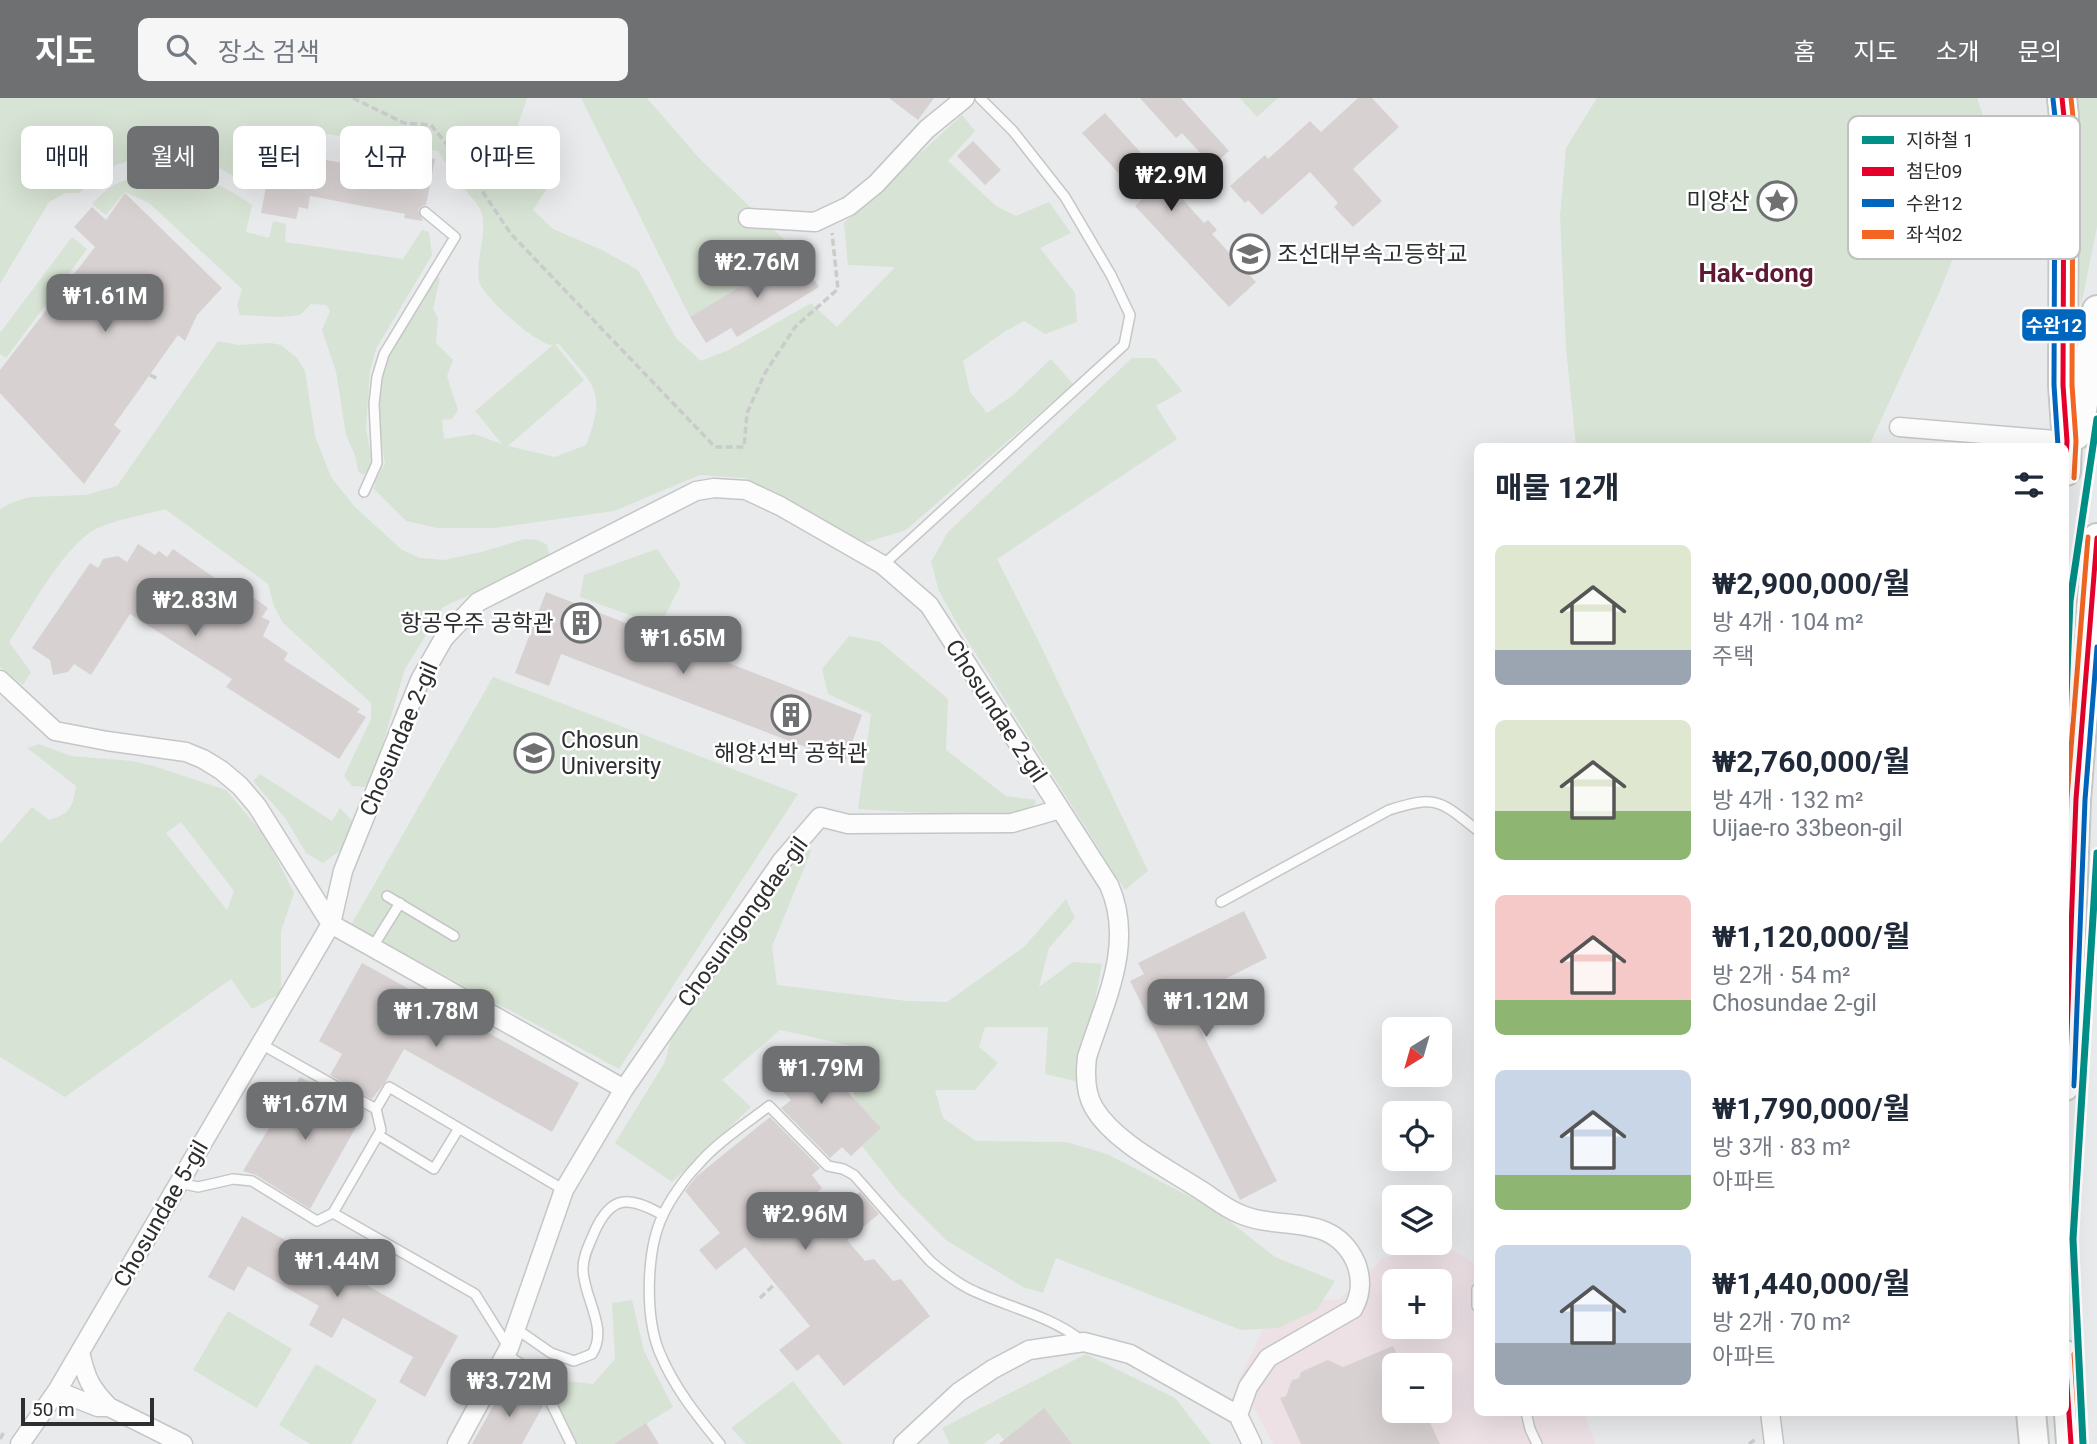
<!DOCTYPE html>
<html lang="ko">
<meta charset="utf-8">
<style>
body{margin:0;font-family:Roboto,"Noto Sans KR",sans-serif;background:#f6f6f7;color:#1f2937;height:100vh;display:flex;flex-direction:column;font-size:26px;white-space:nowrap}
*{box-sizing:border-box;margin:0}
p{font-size:23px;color:#747a83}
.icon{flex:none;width:38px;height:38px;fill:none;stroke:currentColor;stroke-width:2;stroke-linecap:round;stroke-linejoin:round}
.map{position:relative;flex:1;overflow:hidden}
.sheet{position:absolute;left:1474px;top:345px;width:595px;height:973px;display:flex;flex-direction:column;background:#fff;border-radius:10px;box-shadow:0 7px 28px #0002}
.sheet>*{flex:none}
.top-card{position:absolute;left:21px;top:28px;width:665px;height:63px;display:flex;gap:14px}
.needle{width:46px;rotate:217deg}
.tools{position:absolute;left:1382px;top:919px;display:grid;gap:14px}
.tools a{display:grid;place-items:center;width:70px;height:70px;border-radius:10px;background:#fff;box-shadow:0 7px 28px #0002;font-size:35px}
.scale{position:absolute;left:21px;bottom:18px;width:133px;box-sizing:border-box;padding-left:7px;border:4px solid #2d2e2f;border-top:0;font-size:19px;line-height:24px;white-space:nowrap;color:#2d2e2f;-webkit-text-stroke:5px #fff;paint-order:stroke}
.price{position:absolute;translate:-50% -60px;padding:0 16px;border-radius:14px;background:#6f7071;color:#fff;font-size:23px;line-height:46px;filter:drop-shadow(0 2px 4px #0008)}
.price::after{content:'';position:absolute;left:50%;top:42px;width:21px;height:16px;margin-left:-10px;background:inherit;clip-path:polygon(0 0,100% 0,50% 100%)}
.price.active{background:#222;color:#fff}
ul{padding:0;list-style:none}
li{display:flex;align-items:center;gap:21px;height:175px;padding:0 21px}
li span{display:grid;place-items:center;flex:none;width:196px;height:140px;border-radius:10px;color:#555}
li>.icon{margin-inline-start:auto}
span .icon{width:84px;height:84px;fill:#fffc;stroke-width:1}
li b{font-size:30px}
h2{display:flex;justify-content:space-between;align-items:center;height:84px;padding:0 21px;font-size:30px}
.pill{padding:0 24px;border-radius:10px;background:#fff;box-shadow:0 7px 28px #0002;font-size:24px;line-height:63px}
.pill.active{background:#6f7071;color:#fff}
header{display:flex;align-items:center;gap:42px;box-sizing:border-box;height:98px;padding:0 35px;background:#6f7071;color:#fff}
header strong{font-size:33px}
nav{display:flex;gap:38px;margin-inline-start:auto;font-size:24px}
.search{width:490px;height:63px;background:#f6f6f7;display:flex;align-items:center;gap:18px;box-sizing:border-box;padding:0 24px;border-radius:10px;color:#747a83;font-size:26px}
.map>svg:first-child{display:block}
.medical{fill:#ede1e6;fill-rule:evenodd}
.green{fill:#d7e3d4;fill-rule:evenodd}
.building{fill:#d8d1d2}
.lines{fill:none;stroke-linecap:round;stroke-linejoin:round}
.lane-casing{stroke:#c5c6c6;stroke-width:12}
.street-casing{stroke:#c5c6c6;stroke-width:21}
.primary-casing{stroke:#c5c6c6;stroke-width:32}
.path{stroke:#cacbcb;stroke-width:3.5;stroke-dasharray:7 3.5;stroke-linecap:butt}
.lane{stroke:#fcfcfc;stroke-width:9}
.street{stroke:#fcfcfc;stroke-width:18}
.primary{stroke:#fcfcfc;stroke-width:28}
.bus-1-casing{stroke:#fff;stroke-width:10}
.bus-2-casing{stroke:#fff;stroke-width:10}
.bus-3-casing{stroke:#fff;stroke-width:10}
.bus-1{stroke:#e4002b;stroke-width:5}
.bus-2{stroke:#0065bd;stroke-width:5}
.bus-3{stroke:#f26522;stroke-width:5}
.metro-1-casing{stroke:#fff;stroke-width:12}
.metro-1{stroke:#009088;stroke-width:7}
.labels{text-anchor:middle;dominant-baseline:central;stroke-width:5;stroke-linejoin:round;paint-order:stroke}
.poi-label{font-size:23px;fill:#2d2e2f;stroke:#fff;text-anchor:end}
.street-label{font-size:23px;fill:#2d2e2f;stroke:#fff}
.quarter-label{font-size:26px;font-weight:bold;fill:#5e1a30;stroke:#fff}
.key{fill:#fff;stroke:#c0c0c1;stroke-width:2}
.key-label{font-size:19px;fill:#2d2e2f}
.line-badge{stroke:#fff;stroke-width:2.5}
.badge-label{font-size:19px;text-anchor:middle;font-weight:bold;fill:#fff}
</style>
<header>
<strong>지도</strong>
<div class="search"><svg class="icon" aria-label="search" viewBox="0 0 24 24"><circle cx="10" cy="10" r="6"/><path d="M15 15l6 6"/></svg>장소 검색</div>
<nav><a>홈</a><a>지도</a><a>소개</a><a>문의</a></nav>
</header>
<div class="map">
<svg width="2097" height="1346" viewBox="0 0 2097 1346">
<rect width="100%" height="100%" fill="#e9eaec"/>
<path class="medical" d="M1441,1145l36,22v147h107l11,32h-322l-34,-65 36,-74 64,-6 44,-41zM1395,1183h45v45h-45zM1395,1267h45v45h-45z"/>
<path class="green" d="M0,0h527l-18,53 -2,16 15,1 24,22 -13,20 20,19 49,21 36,20 38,68 25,23 30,-12 80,-46 26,24 58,-60 -47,-2 -4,-42 118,-108 13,16 -27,30 48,45 20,10 33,-14 22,31 -31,15 35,45 2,29 -32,12 -21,-13 -20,11 -41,29 7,31 17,21 25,-17 39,-37 22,25 -167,146 -45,14 -116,-66 -45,-3 -86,36 -119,17h-58l-31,-7 -32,-32 1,-8 10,-17c-5,-36 -12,-76 4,-111 10,-24 34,-55 49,-77l2,2 -7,31 5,9 -2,25 17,17 -6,16 11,34 -6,9 -10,1 2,19 30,-5 28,10 -27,-33 78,-66c-15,1 -67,-46 -73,-61 -7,-21 10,-53 0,-75 -3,-6 -9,-12 -14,-18 -10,-13 -19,-25 -28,-40l-111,-17 -6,14 -53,-8 -18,45 -31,-17 -53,-9 -35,1 -24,8 -28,25h-13l-17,9 -49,82zM555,246h4c34,42 49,45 27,101l-31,12 -47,-11 76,-66z
M581,0h66l52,60 98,94 -107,65z
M1240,0h38l-21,19z
M1597,0h380l12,35 -24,95 -26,65 -70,153h-293l-10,-98 -6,-132 6,-68z
M2068,0h29v129l-16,79z
M177,75c28,4 52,15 75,32l-6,27 23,6 4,-17 13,3 -1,18 118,17 19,-29 7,2 3,23 -56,94 -6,22 -4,56 5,31 -1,11 -7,6 -5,-4 -3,-16 -9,-20 -10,-64 -14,-41 8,-19 -4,-6 -15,-1 -11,11 -21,2 -39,-2 -3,-9 5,-17 -93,-86 -24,-11 -19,23 -14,-11c25,-29 49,-29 85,-31z
M72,139l15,12 -81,109 -6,-4v-21z
M218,243l20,4 33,-2 10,2 16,13 8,13 10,65 16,41 24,30 47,43 18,8 24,2 37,-8 44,-13 13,1 9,5 2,8 -4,7 -102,47 -38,62 -33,111 -8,7 -12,-1 -8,-10 27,-57v-16l-88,-80 -9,-17 -6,-22 -103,-75c-21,6 -46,10 -67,19 -33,15 -69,84 -89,114l22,30 -8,13 -23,-18v-158l13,-7 17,-5 56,-2 31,-9z
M1132,260h23l27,33 -26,15 21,33 -180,120 42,83 109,229 -23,19 -166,-263 -20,-36 -8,-29 17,-30z
M657,451l24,35 -21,42 -80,-29 4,-22z
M849,538l31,6 68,57 -2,51 60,46 30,4 -4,13 -40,4 -134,-8 13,-95 -43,-20 -6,-25z
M493,579l305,117 -179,275 -268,-144z
M39,646l32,12 61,5 21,5 73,24 39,46 29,57 -13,38v62l-29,16 -21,-30 -166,118 -65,-40v-213l32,-37 17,13c21,-6 24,-13 27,-34l-49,-38zM181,724l53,69 -7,19 -61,-77z
M260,676l72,47 8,-13 13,13 -5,24 -25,18 -17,-10 -20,-34 -33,-38z
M812,751l-40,97 5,39 130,16 40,1 77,-55 42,-48 9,19 -26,30 -10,39 34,-25 29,2 -23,118 -34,-8 3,-47h-63l-6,20 19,16 -23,27h-40l8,28 33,23 90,1 41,12 107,55 61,48 60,24 -18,29 -39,18 -37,2 -185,-72 -13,35 -20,-6 -77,-47 -47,-47 -37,-47 19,-18 -26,-28 -6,-38 3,-16 -72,-16 -58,50 29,27 -79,75 -57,-39 50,-81 9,-35 127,-173z
M632,1202l12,51 29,56 -59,37h-38l-22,-43 3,-21 36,4 22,-25 -3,-56z
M228,1213l64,38 -35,59 -64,-38z
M1086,1256l89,44 36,46h-139l-28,-35 -40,31 -6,-7 -14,11h-34l-8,-16z
M316,1266l61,36 -26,44h-41l-31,-19z
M793,1283l49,63h-96l-15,-16z"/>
<path class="building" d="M889,0h45l-16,22z
M1140,0h41l48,53 -17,15 -30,-33 -6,5z
M1358,0h14l27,29 -46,42 29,32 -29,26 -19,-20 4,-4 -28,-31 -48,43 -14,-15 -3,3 -15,-17 35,-31 3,4 42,-38 11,11z
M1105,15l99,110 4,-3 9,10 -5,4 44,48 -27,25 -94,-101 7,-7 -60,-66z
M973,43l28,29 -16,15 -28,-29z
M274,46l44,8 -2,6 89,17 4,-21 26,5 -9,46 -4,1 -4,4 5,11 -19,-3 1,-4 -95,-18 -2,13 -9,-2 -3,12 -35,-6z
M125,95l97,95 -25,27 -12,26 -7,-6 -64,90 7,6 -37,53 -84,-91v-23l95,-123 -21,-20 18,-20 14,13z
M797,154l22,35 -82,50 -6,-9 -25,15 -16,-26z
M138,446l17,11 4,-4 8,6 6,-8 75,52 3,-5 17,12 -6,9 8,4 -7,15 25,17 -4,7 76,49 -3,3 9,5 -27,42 -113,-72 6,-8 -102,-65 -39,61 -17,-11 -6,8 -15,3 -3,-15 -18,-12 58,-85 8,5 5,-9 15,-3 9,6z
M546,494l316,123 -17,47 -284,-108 -12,32 -34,-13z
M1244,813l23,47 -82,41 92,182 -37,19 -110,-219 14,-7 -6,-11z
M362,865l217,120 -27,49 -148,-83 -18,32 -14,18 -42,-24 12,-21 -23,-13z
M789,947l40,42 8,-7 44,48 -30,28 -9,-9 -12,11 -49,-50 10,-8 -28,-30z
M300,979l65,34 -55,98 -54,-34 -13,-4z
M770,1019l50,51 -8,7 10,13 -7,6 17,21 28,-23 19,22 -32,26 18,21 9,-2 19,22 8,-2 29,37 -86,70 -26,-32 -21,17 -18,-21 31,-24 -65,-79 -29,23 -17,-20 21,-17 -35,-42 12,-15z
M242,1118l216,120 -33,61 -26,-15 14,-25 -70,-39 -11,20 -23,-13 10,-19 -71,-40 -14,25 -26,-14z
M1393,1248l9,19h-7v45h29l16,34h-139l-21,-46 6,-2 6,-16 7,-2 2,-6 27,-12 15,7z
M505,1287l38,21 -21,38h-50z
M1044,1310l28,36h-73z
M646,1325l13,21h-45z"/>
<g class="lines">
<g class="lane-casing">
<path id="lane" d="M364,394l13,-29 -3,-59 3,-27 7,-23 71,-117 -30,-25
M883,467l241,-220 6,-30 -19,-40 -46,-78 -52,-66 -33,-33
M387,798l67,40
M1221,804l168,-92c48,-15 50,-10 88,20
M372,850l28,-45
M261,946l115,65 13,-22 175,103
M376,1011l5,21 -48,83 142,81 34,54
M378,1037l56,34 25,-41
M179,1085l19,4 35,-8 19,2 65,40 16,-8
M1477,1191v17
M515,1230l36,25 23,8 18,-7c17,-26 -9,-57 -9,-85 0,-13 6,-24 11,-36 17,-39 35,-37 69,-18
M505,1256l32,20 34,70
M1526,1314l4,17 7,15
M720,1346c-23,-28 -47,-58 -61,-93 -14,-36 -13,-101 4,-136 6,-14 22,-37 33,-48 20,-24 48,-42 73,-61l59,60 15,3 11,6 76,86c14,12 29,24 46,31 35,16 74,24 105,48"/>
</g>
<g class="street-casing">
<path id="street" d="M748,120l67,4 34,-16 27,-22 51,-55 38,-31
M1899,329l168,14
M0,582l55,51 52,10 79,11 17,7 18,11 19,16 17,20 74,118 -274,467 -37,53
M624,991l-293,-165 12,-53 77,-191 24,-42 34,-36 218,-111 18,-3 32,2 34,16 103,59 46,40 180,280c26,59 -4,115 -22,172 -2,17 -2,36 7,51 20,34 73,60 105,81 13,8 26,19 41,25 41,18 93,-3 116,49 6,16 5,32 -3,46l-85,49 -20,29 -10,28 14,29
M80,1254c6,26 10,36 29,55
M57,1293l41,16h11l74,37
M1770,1314l4,32
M457,1346l52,-96 55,-158 60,-101 157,-227 39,-45 28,7 164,-1 48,-14
M903,1346l56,-52 34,-23 36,-19 55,-8 46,12 108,61"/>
</g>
<g class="primary-casing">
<path id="primary" d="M2062,0l2,19 -1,268 4,56 -1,30
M2076,337l5,-18 16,-107
M2065,988l11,-287 21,-261
M2065,1257l6,89
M2031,1314l3,32"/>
</g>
<path class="path" d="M353,0l51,25 27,2 37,45 43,64 204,213h29l3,-34 18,-40 30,-46 43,-38 -6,-56
M150,277l8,4
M760,1200l15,-14
M0,1341l5,-9
M1749,1346l8,-6"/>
<use href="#lane" class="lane"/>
<use href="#street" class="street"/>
<use href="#primary" class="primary"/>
<g class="bus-1-casing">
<path id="bus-1" d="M2062,0l2,19 -1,268 4,56 -2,37
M2065,988l11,-287 21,-261
M2065,1257l6,89"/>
</g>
<g class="bus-2-casing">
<path id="bus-2" d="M2053,1l2,18 -1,268 4,61
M2074,988l11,-286 12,-153"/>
</g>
<g class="bus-3-casing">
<path id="bus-3" d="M2071,0l2,19 -1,268 4,56 -2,37
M2065,760l2,-60 21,-261
M2074,1256l6,89"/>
</g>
<use href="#bus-1" class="bus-1"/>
<use href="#bus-2" class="bus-2"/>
<use href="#bus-3" class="bus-3"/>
<g class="metro-1-casing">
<path id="metro-1" d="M2065,622l5,-119 27,-182
M2083,1346l-10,-205 24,-386"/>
</g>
<use href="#metro-1" class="metro-1"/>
</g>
<defs>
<g id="sight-ring" transform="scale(2.0125)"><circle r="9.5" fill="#fff" stroke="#6f7071" stroke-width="1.5"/><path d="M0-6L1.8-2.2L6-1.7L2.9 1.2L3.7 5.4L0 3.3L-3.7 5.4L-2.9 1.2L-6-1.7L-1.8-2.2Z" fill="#6f7071"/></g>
<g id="school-ring" transform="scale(2.0125)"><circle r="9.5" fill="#fff" stroke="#6f7071" stroke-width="1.5"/><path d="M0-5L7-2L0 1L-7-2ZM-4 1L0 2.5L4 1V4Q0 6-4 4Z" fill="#6f7071"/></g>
<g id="building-ring" transform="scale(2.0125)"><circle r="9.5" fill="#fff" stroke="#6f7071" stroke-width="1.5"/><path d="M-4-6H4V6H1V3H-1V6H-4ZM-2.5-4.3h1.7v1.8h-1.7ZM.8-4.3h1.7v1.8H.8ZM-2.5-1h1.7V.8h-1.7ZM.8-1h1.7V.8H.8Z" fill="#6f7071"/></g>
<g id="university-ring" transform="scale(2.0125)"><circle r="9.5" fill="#fff" stroke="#6f7071" stroke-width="1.5"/><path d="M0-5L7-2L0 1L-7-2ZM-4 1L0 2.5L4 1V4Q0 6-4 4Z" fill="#6f7071"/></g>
</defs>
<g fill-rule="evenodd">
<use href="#sight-ring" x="1777" y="103"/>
<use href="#school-ring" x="1250" y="156"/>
<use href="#building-ring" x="581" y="525"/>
<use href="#building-ring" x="791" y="617"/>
<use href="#university-ring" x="534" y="655"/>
</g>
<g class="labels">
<g class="poi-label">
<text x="1750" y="103">미양산</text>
<text x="1277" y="156" text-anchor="start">조선대부속고등학교</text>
<text x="554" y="525">항공우주 공학관</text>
<text x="561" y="642" text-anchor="start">Chosun<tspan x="561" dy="26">University</tspan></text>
<text x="791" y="655" text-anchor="middle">해양선박 공학관</text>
</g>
<g class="street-label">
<text transform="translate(996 613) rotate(57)">Chosundae 2-gil</text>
<text transform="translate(399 641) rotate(-67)">Chosundae 2-gil</text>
<text transform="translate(743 824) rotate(-54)">Chosunigongdae-gil</text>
<text transform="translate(161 1116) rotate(-60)">Chosundae 5-gil</text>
</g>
<g class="quarter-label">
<text x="1756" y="175">Hak-dong</text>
</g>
</g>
<rect x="1848" y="18" width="232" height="143" rx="10" class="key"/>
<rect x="1862" y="38" width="32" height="8" fill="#009088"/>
<rect x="1862" y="69" width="32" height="9" fill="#e4002b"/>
<rect x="1862" y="101" width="32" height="8" fill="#0065bd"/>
<rect x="1862" y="132" width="32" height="9" fill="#f26522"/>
<g class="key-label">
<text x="1906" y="49">지하철 1</text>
<text x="1906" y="80">첨단09</text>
<text x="1906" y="112">수완12</text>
<text x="1906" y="143">좌석02</text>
</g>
<rect class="line-badge" x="2021" y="210" width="66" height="34" rx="7" fill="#0065bd"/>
<g class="badge-label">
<text x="2054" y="234">수완12</text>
</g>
</svg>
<div class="tools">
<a><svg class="needle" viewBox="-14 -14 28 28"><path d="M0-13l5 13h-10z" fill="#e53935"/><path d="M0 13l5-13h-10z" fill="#747a83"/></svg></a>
<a><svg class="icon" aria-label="locate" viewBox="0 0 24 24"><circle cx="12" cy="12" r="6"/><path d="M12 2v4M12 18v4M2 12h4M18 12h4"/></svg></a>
<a><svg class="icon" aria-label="layers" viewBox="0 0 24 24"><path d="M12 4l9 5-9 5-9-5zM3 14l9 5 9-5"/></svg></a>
<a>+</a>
<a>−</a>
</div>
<div class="scale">50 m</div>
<b class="price active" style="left:1171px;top:115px">₩2.9M</b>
<b class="price" style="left:757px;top:202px">₩2.76M</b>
<b class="price" style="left:105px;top:236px">₩1.61M</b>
<b class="price" style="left:195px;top:540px">₩2.83M</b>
<b class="price" style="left:683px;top:578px">₩1.65M</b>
<b class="price" style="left:1206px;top:941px">₩1.12M</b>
<b class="price" style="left:436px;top:951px">₩1.78M</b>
<b class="price" style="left:821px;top:1008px">₩1.79M</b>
<b class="price" style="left:305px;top:1044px">₩1.67M</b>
<b class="price" style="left:805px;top:1154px">₩2.96M</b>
<b class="price" style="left:337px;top:1201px">₩1.44M</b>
<b class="price" style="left:509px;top:1321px">₩3.72M</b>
<div class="top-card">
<a class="pill">매매</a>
<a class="pill active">월세</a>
<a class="pill">필터</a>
<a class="pill">신규</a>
<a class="pill">아파트</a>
</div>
<section class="sheet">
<h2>매물 12개<svg class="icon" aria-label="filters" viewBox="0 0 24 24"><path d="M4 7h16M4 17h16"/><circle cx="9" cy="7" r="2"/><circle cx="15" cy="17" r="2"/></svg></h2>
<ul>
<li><span style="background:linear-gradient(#dfe7d0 75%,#9aa5b1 0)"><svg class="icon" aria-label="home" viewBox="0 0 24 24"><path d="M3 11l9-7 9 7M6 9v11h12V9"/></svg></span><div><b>₩2,900,000/월</b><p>방 4개 · 104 m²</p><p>주택</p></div></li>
<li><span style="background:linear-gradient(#dfe7d0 65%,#8fb573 0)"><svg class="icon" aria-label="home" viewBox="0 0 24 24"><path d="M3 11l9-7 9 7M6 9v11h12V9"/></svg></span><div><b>₩2,760,000/월</b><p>방 4개 · 132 m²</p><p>Uijae-ro 33beon-gil</p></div></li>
<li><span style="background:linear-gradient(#f6c9c9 75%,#8fb573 0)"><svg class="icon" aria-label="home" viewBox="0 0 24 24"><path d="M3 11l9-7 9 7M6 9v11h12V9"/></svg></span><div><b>₩1,120,000/월</b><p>방 2개 · 54 m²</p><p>Chosundae 2-gil</p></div></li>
<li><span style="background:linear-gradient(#c9d6e8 75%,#8fb573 0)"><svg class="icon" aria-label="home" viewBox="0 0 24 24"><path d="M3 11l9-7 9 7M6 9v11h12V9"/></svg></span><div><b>₩1,790,000/월</b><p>방 3개 · 83 m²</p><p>아파트</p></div></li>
<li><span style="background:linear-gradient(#c9d6e8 70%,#9aa5b1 0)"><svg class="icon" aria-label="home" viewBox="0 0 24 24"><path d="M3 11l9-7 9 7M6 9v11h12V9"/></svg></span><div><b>₩1,440,000/월</b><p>방 2개 · 70 m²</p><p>아파트</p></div></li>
</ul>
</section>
</div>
